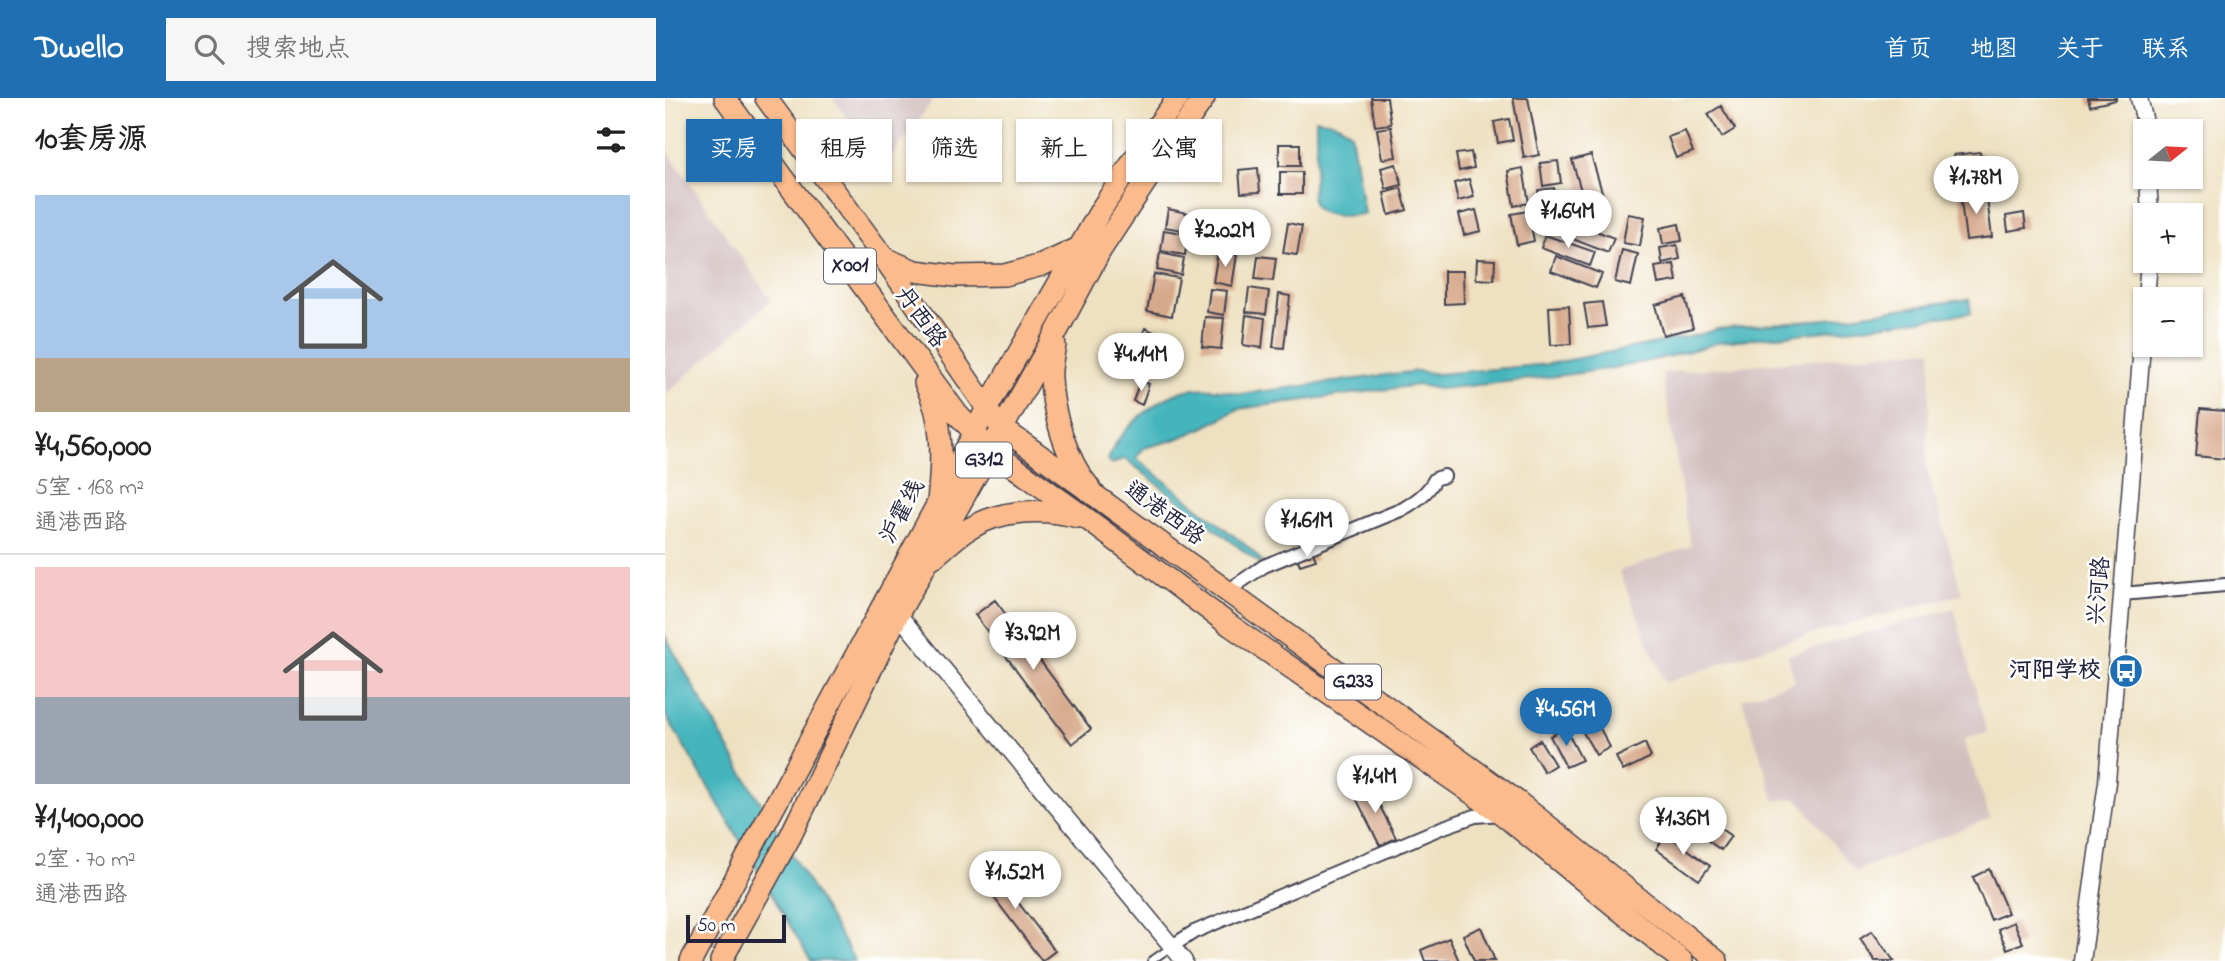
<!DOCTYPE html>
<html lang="zh">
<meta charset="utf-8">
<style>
body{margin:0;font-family:"Indie Flower","LXGW WenKai TC",sans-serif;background:#f6f6f6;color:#222;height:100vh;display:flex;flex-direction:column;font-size:26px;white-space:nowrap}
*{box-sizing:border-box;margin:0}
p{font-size:23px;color:#767676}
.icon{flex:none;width:38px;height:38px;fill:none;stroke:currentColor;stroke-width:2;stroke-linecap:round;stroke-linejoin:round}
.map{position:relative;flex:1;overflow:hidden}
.panel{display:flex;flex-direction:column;background:#fff;width:665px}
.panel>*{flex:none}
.top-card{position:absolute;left:21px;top:21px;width:665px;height:63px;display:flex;gap:14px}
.needle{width:46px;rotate:72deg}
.buttons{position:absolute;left:1468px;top:21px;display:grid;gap:14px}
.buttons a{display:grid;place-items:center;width:70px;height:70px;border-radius:0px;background:#fff;box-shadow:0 2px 5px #0004;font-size:35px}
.scale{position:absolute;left:21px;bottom:18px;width:100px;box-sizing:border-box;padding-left:7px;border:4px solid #22223b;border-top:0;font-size:19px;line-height:24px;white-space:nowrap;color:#22223b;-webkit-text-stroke:5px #fff;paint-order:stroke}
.price{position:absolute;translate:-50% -60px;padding:0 16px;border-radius:24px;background:#fff;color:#222;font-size:23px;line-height:46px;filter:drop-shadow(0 2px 4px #0008)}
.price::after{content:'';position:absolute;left:50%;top:42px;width:21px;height:16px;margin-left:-10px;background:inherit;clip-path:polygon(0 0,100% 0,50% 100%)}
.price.on{background:#1f6fb2;color:#fff}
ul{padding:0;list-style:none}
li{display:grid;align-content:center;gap:14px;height:371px;padding:0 35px}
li+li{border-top:2px solid #e0e0e0}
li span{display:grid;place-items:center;height:217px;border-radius:0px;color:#555}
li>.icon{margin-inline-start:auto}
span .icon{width:126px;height:126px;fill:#fffc;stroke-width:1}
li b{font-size:30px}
h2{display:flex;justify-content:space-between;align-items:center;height:84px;padding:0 35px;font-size:30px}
.tag{padding:0 24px;border-radius:0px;background:#fff;box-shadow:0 2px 5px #0004;font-size:24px;line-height:63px}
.tag.on{background:#1f6fb2;color:#fff}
header{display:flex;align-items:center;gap:42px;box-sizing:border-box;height:98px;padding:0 35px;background:#1f6fb2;color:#fff}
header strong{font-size:33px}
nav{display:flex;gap:38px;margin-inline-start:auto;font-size:24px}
.search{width:490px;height:63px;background:#f6f6f6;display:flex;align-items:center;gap:18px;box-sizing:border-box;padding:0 24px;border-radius:0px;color:#767676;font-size:26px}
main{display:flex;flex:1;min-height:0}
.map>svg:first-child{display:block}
.industrial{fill:#d2bfbf}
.water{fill:#45b5bc;stroke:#346c7c;stroke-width:2}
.building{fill:#d7a98b}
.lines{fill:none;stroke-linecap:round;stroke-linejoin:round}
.service-casing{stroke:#413f4f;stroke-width:10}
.minor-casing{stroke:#413f4f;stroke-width:16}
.tertiary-casing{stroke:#413f4f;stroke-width:19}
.primary-casing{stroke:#413f4f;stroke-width:24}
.trunk-casing{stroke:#413f4f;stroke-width:24}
.service{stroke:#fff;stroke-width:6}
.minor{stroke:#fff;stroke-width:12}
.tertiary{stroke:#fff;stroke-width:16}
.primary{stroke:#fbbb8c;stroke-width:21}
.trunk{stroke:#fbbb8c;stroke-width:21}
.labels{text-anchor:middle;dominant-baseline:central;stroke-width:5;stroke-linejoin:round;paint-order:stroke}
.shield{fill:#fff;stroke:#646476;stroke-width:2}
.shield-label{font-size:21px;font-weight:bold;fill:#22223b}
.street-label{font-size:23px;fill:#22223b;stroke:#fff}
.poi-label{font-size:23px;font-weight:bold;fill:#22223b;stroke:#fff;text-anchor:end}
</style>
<header>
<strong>Dwello</strong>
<div class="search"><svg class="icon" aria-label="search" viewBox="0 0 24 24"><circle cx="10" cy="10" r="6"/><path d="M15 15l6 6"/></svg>搜索地点</div>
<nav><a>首页</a><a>地图</a><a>关于</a><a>联系</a></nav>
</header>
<main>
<section class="panel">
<h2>10套房源<svg class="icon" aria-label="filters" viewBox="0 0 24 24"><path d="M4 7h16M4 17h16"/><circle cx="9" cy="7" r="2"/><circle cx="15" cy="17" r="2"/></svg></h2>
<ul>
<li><span style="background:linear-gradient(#a9c7e8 75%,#b9a48a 0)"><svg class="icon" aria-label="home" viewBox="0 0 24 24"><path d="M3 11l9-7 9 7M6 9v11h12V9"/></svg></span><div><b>¥4,560,000</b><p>5室 · 168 m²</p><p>通港西路</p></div></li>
<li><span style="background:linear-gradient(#f6c9c9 60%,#9aa5b1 0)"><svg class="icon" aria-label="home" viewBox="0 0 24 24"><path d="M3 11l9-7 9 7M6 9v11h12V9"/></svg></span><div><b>¥1,400,000</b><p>2室 · 70 m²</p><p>通港西路</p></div></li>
</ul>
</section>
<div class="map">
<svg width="1560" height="863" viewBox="0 0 1560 863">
<rect width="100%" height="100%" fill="#fff"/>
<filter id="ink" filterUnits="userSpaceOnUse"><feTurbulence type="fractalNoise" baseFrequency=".0143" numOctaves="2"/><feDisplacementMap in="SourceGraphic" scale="14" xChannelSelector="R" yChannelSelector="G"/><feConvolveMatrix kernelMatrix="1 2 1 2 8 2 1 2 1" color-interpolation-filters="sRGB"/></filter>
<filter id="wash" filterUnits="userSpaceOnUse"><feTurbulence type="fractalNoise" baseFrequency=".00686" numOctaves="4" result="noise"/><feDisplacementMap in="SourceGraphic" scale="28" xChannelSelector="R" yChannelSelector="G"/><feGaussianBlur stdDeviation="1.57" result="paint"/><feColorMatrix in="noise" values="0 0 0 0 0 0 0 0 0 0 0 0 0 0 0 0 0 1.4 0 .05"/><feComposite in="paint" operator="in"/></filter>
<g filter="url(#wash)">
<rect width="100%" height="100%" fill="#eee1c1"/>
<path class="industrial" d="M168,0h102l-53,71z
M0,49l106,153 -106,95z
M1267,251l-6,116 36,129 -182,49 -115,40 -46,-112 72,-25 -29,-173z
M1289,510l33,125 -24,6 27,79 -135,53 -58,-73 -22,3 -33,-102 53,-18 -7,-26z"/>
<path class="water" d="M651,21c15,2 25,4 35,14l13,81c-14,2 -45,5 -51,-11 -3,-9 2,-24 2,-33 2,-17 1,-34 1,-51z
M1304,201l2,14 -115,15 -136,14c-92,30 -187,37 -282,47l-19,-4 -181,24 -35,19 -29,12 -30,8 -8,10 112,89 14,14 -3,2 -132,-103 -4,-1 -11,5 -4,-3c8,-30 53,-67 84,-72 16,-2 33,1 49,5l176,-23 21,3 110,-10 150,-29 19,-6 119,-11z
M0,538l66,117 124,208h-44l-146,-247z"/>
<g id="blocks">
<path class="building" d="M706,0h16l4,26 -16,2z
M848,0h15l11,57 -15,3z
M1423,0h28v2l-26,6z
M1056,8l14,23 -13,8 -14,-23z
M844,21l4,21 -15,3 -4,-21z
M726,29l5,30 -14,2 -5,-30z
M1020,33l8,21 -17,6 -8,-21z
M614,46h21v22h-21z
M806,54l3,16 -15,3 -3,-17z
M1315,54l5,35 -26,4 -5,-36z
M926,57l12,40 -19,6 -12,-41z
M893,63l3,22 -18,3 -3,-23z
M731,66l6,21 -16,4 -5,-21z
M593,70l2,24 -19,1 -2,-23z
M858,70l6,35 -15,3 -6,-35z
M615,74h22v22h-22z
M804,81l5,18 -16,4 -4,-18z
M736,90l6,22 -18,5 -5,-22z
M889,90l4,28 -16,2 -4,-28z
M1321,93l6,46 -26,3 -6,-46z
M503,111l24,5 -3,17 -24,-4z
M562,112l24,6 -6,25 -24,-5z
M811,112l5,21 -17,4 -5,-21z
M863,113l6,30 -17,4 -6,-31z
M1359,115l2,15 -18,3 -2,-15z
M963,116l17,3 -5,29 -17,-3z
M901,121l48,19 -6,15 -48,-19z
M623,125l14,3 -5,29 -14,-2z
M1014,126l3,17 -19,3 -3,-16z
M499,132l24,4 -3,21 -24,-4z
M880,137l50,17 -5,14 -49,-18z
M1012,147l3,14 -18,4 -2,-15z
M957,152l16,4 -7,32 -16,-4z
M553,154l19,3 -5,31 -19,-4z
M495,155l24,5 -3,17 -24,-5z
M593,158l18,2 -3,23 -18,-2z
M891,158l46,18 -6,14 -45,-17z
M812,161l18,1 -1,20 -18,-1z
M1009,166l3,17 -19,3 -3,-17z
M779,173h19l1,32 -20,1z
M489,176l25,4 -7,38 -25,-5z
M584,190l20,3 -3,23 -20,-2z
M545,191l17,2 -3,24 -17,-3z
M614,196l11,2 -6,52 -11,-1z
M1020,199l8,31 -30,7 -8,-30z
M937,204l4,24 -18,2 -4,-24z
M904,208l2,38 -20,1 -2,-38z
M581,217l19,3 -3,30 -19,-3z
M540,219l19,1 -3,31 -19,-2z
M480,230l22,10 -9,21 -22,-10z
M475,283l9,3 -7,21 -9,-4z
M1535,311l25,2v48l-29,-3z
M648,455l3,7 -16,5 -3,-7z
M330,502l96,129 -19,15 -97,-129z
M930,621l15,28 -14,8 -16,-28z
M900,630l17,32 -16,7 -16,-31z
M875,642l15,25 -11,7 -15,-25z
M980,645l6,14 -28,14 -7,-14z
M704,686l27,54 -16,8 -27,-54z
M1040,720l26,18 -10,14 -26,-19z
M1002,736l43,32 -11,14 -43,-31z
M322,763l68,90 -13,10 -68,-90z
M1324,771l19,44 -17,7 -18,-43z
M1349,824l9,21 -16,6 -9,-20z
M816,829l14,34h-21l-11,-26z
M1207,833l22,30h-19l-15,-22z
M784,840l10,23h-34l-4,-11z"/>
</g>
</g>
<g filter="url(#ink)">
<use href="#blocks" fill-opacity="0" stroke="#413f4f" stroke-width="2"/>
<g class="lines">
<g class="service-casing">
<path id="service" d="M486,863l20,-14"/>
</g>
<g class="minor-casing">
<path id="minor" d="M561,494l38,-26 139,-57c13,-8 25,-16 32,-30l9,-3
M1457,496l103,-9
M507,848l22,-14 247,-104 34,-12 27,-2"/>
</g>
<g class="tertiary-casing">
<path id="tertiary" d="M1474,0l5,20 1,18
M1483,79l2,38
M1481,201l3,-38
M233,516l286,347
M1417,863l25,-179 38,-474"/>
</g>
<g class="primary-casing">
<path id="primary" d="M60,0l233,317 17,18
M101,0l118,160 103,150
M260,285c20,38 17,78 13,119"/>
</g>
<g class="trunk-casing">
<path id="trunk" d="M219,160l31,13 40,5 50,-1 37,-10 39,-18
M390,247c-2,11 -5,22 -4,33 1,34 16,83 38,109
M329,320l8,10 516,374 199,159
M316,342l8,9 98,70 144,107 271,188 180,147
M269,459c12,-10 23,-21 35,-28 32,-20 74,-21 109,-12
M26,863l247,-458 49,-95 115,-200 47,-71 29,-39
M56,863l69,-124 108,-223 158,-281 44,-82 62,-94 42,-59"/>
</g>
<use href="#service" class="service"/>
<use href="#minor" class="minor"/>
<use href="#tertiary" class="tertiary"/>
<use href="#primary" class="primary"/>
<use href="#trunk" class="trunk"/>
</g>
</g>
<defs>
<g id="bus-disc" transform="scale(1.75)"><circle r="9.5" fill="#1f6fb2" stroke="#fff"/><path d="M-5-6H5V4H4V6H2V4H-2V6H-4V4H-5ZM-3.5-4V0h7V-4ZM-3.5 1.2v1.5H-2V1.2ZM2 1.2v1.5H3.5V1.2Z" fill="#fff"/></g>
</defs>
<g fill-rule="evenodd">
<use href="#bus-disc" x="1461" y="573"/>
</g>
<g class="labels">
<g class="shield">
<rect x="159" y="150.5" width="52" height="35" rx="5"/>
<rect x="291" y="344.5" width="56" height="35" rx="5"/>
<rect x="660" y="566.5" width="56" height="35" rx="5"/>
</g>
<g class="shield-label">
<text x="185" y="168">X001</text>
<text x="319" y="362">G312</text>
<text x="688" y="584">G233</text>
</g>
<g class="street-label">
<text transform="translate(255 220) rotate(54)">丹西路</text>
<text transform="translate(238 414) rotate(-62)">沪霍线</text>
<text transform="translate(499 416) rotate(36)">通港西路</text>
<text transform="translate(1435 493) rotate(-85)">兴河路</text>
</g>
<g class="poi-label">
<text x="1436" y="573">河阳学校</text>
</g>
</g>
</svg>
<div class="buttons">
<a><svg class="needle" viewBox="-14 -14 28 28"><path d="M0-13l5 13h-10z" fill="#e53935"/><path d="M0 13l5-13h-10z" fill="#767676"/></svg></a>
<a>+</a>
<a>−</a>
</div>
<div class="scale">50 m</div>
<b class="price" style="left:1311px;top:118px">¥1.78M</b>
<b class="price" style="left:903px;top:152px">¥1.64M</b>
<b class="price" style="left:560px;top:171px">¥2.02M</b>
<b class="price" style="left:476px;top:295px">¥4.14M</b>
<b class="price" style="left:642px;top:461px">¥1.61M</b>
<b class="price" style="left:368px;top:574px">¥3.92M</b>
<b class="price on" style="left:901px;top:650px">¥4.56M</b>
<b class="price" style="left:710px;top:717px">¥1.4M</b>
<b class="price" style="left:1018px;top:759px">¥1.36M</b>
<b class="price" style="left:350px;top:813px">¥1.52M</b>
<div class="top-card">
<a class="tag on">买房</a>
<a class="tag">租房</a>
<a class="tag">筛选</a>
<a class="tag">新上</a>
<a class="tag">公寓</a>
</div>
</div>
</main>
